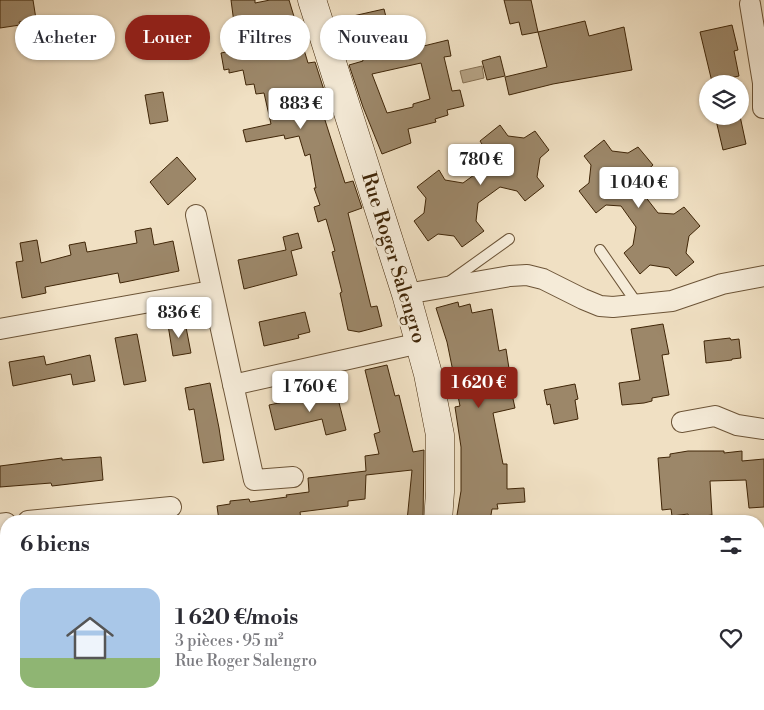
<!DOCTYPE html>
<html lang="fr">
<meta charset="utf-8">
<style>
body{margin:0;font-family:"Libre Bodoni",serif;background:#f2f2f3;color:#2b2b33;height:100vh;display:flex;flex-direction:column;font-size:19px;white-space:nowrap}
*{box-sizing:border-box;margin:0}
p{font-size:16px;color:#7c7c81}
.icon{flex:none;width:28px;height:28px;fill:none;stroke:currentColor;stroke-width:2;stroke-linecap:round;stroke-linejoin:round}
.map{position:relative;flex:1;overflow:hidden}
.panel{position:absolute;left:0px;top:515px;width:765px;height:195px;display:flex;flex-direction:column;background:#fff;border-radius:20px 20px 0 0;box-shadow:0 1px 4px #0004}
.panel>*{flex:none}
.top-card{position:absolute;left:15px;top:15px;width:500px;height:45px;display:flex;gap:10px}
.buttons{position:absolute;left:699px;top:75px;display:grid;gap:10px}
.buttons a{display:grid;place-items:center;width:50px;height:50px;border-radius:50%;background:#fff;box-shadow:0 1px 4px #0004;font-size:25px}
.price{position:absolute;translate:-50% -42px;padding:0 11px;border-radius:5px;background:#fff;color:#222;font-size:16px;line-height:32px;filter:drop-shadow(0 1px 2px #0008)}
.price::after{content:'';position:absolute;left:50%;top:30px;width:15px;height:11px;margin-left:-8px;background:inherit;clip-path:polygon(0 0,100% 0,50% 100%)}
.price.selected{background:#8f2418;color:#fff}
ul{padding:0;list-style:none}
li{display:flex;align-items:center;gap:15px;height:125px;padding:0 20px}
li span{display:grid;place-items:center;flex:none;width:140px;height:100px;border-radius:15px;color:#555}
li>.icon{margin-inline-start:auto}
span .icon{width:60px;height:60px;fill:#fffc;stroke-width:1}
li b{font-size:21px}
h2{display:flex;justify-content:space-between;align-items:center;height:60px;padding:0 20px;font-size:21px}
.pill{padding:0 18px;border-radius:22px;background:#fff;box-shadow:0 1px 4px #0004;font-size:18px;line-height:45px}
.pill.selected{background:#8f2418;color:#fff}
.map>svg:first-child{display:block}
.water{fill:#b4a183;stroke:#867052}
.building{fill:#9c8769;stroke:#402608;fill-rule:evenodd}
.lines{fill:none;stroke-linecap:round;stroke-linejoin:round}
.lane-casing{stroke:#6c5437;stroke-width:12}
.street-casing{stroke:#6c5437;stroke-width:22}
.secondary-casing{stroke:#402608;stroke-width:29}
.lane{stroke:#f5ebd8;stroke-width:10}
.street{stroke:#f5ebd8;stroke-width:20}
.secondary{stroke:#f5ebd8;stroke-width:28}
.labels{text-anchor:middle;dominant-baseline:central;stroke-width:5;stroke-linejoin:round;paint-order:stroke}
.street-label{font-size:20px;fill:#402608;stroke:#f5ebd8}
</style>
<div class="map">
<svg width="764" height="710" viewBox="0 0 764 710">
<rect width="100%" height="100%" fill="#f0e0c3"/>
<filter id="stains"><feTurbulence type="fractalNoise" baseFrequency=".004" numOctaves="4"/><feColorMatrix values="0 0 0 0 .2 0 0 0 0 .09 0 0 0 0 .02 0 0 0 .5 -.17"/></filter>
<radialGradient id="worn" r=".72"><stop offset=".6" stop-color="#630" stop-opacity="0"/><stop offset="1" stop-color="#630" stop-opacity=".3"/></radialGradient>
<path class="water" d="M482,66l2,12 -21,5 -3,-12z"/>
<path class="building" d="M0,0h33l3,19 -17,3 1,3 -20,3z
M231,0h24v3l15,-3h19l19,63 7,-1 17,53 -8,2 21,66 8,-2 9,27 -14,5 23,94 6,-1 5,20 -23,6 -11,-2 -8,-37 2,-1 -10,-40 3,-1 -9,-32 -8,3 -4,-15 6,-2 -6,-17h2l-6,-34 -5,2 -6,-20 -14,3 -1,-4 -38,7 -3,-12 28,-6 -7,-31 -8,1 -2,-10 -8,1 -3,-15 -14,3v-4l-5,1 -3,-17 10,-2 -6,-27 9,-1z
M504,0h27l7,32 -16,3 -3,-13 -9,2z
M384,9l11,44 53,-13 3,16 -7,1 8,34 8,-1 4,16 -17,4 1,5 -13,4 1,3 -28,7 3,14 -29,11 -19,-47 -14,-42 14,-4 -10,-45zM421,63l9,36 -17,5v3l-26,6 -15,-39z
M585,21l4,15 35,-9 8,43 -79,14 -44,11 -4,-18 42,-10 -9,-35z
M732,25l6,25 -4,1 5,25 -27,6 -12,-50z
M500,56l5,20 -18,4 -5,-19z
M163,92l5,29 -18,3 -5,-29z
M715,116h25l6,28 -23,6z
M500,125l8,11 16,2 11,-7 14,19 -9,8 -3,19 7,9 -19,15 -8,-10 -17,-4 -22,16 -2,18 8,10 -22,16 -8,-11 -16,-2 -10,7 -14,-20 10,-8 2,-15 -9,-11 22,-17 6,10 18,3 22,-16 2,-15 -7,-11z
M604,140l8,11 16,2 10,-6 15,18 -9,8 -3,18 17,22 16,1 10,-7 16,19 -11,10 -3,17 8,9 -18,14 -7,-8 -19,-3 -10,9 -16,-21 9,-8 3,-18 -15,-21 -15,-1 -10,8 -17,-22 10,-8 2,-18 -7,-9z
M177,157l19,22 -28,26 -18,-23z
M151,228l3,17 19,-4 6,30 -59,12 -2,-10 -73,14 1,6 -24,5 -6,-36 7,-1 -3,-18 17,-3 4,23 30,-8 -2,-10 16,-3 2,10 50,-9 -2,-12z
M298,233l4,15 -11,3 6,24 -53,14 -6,-29 48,-10 -3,-13z
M458,302l1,5 11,-3 2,9 20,-4 7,42 7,-2 4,26 -2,1 7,32 -22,5 10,51h4v25l17,-1 1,14 -28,2 1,5h-6l-2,12h-34l5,-30v-44l-6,-40 5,-1 -13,-64 -11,-34z
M305,312l5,20 -12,3 1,3 -35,8 -5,-24z
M185,322l6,31 -18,3 -5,-31z
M663,324l6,30 -7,1 7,40 -17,3v3l-8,2 -22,2 -3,-22 21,-3 -9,-51z
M137,334l9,47 -22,4 -9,-47z
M730,338l1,2 8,-1 2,19 -9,1v1l-26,3 -2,-22z
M90,355l5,26 -22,4 -2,-11 -58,12 -4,-24 35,-6 2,9z
M387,365l8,31 4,-1 14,57 11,-2 -1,71h-16l5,-51 -46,5 -1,24 -17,2v5l-48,6 1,8 -31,1v-5l-28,3 1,2h-24l-2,-15 13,-2v-3l19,-2 1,3 37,-5 -1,-2 23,-3 -1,-14 58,-7 -1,-15 14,-2 -5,-20 6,-2 -15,-62z
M210,383l9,45 5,32 -21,3 -9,-54 -5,1 -4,-22z
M575,384l3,15 -3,1 3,19 -24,5 -4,-20 -3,1 -3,-15z
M336,391l10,39 -20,5 -4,-16 -47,11 -6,-25z
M688,451h36v2l18,-2v10l22,-2v48l-15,1 -3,-28 -36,1 2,34 -23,3 -1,-4 -16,2 -1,-7 -9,1 -4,-52 12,-1v-3z
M101,457l2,23 -51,6 -1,-3 -51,4v-21l62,-8v2z"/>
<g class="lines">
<g class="lane-casing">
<path id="lane" d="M600,250l38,55
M449,282l60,-43"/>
</g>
<g class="street-casing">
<path id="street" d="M750,4l13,79v25
M196,215l58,265 39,-3
M406,294l104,-18 17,-1 16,4 40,20 17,7 13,1 59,-6 50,-17 42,-8
M0,329l211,-38
M233,385l187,-42
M682,422l33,-6 22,9 27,4
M28,521l143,-14
M0,524l6,-1
M759,606l5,-1
M107,710l57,-6"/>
</g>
<g class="secondary-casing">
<path id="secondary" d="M312,0l94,294 22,80 12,61v57l-2,29
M408,710l1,-6"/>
</g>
<use href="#lane" class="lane"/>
<use href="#street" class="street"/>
<use href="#secondary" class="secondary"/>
</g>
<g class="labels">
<g class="street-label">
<text transform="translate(393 258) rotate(73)">Rue Roger Salengro</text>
</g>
</g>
<rect width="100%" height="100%" filter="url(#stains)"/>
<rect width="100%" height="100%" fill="url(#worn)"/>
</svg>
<div class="buttons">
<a><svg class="icon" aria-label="layers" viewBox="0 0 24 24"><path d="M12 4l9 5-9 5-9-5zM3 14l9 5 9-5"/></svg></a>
</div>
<b class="price" style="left:301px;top:130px">883 €</b>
<b class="price" style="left:481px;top:186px">780 €</b>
<b class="price" style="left:639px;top:209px">1 040 €</b>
<b class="price" style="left:179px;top:339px">836 €</b>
<b class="price selected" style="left:479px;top:409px">1 620 €</b>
<b class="price" style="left:310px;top:413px">1 760 €</b>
<div class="top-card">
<a class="pill">Acheter</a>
<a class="pill selected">Louer</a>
<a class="pill">Filtres</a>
<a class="pill">Nouveau</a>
</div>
<section class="panel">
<h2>6 biens<svg class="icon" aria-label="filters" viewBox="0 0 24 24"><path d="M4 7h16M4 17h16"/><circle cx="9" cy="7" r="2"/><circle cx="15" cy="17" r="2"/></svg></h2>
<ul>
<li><span style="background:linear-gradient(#a9c7e8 70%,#8fb573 0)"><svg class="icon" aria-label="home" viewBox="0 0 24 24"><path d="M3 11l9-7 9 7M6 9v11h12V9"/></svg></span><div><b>1 620 €/mois</b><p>3 pièces · 95 m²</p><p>Rue Roger Salengro</p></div><svg class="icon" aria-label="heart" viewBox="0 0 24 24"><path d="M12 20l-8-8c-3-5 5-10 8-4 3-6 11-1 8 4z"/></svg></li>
</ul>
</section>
</div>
